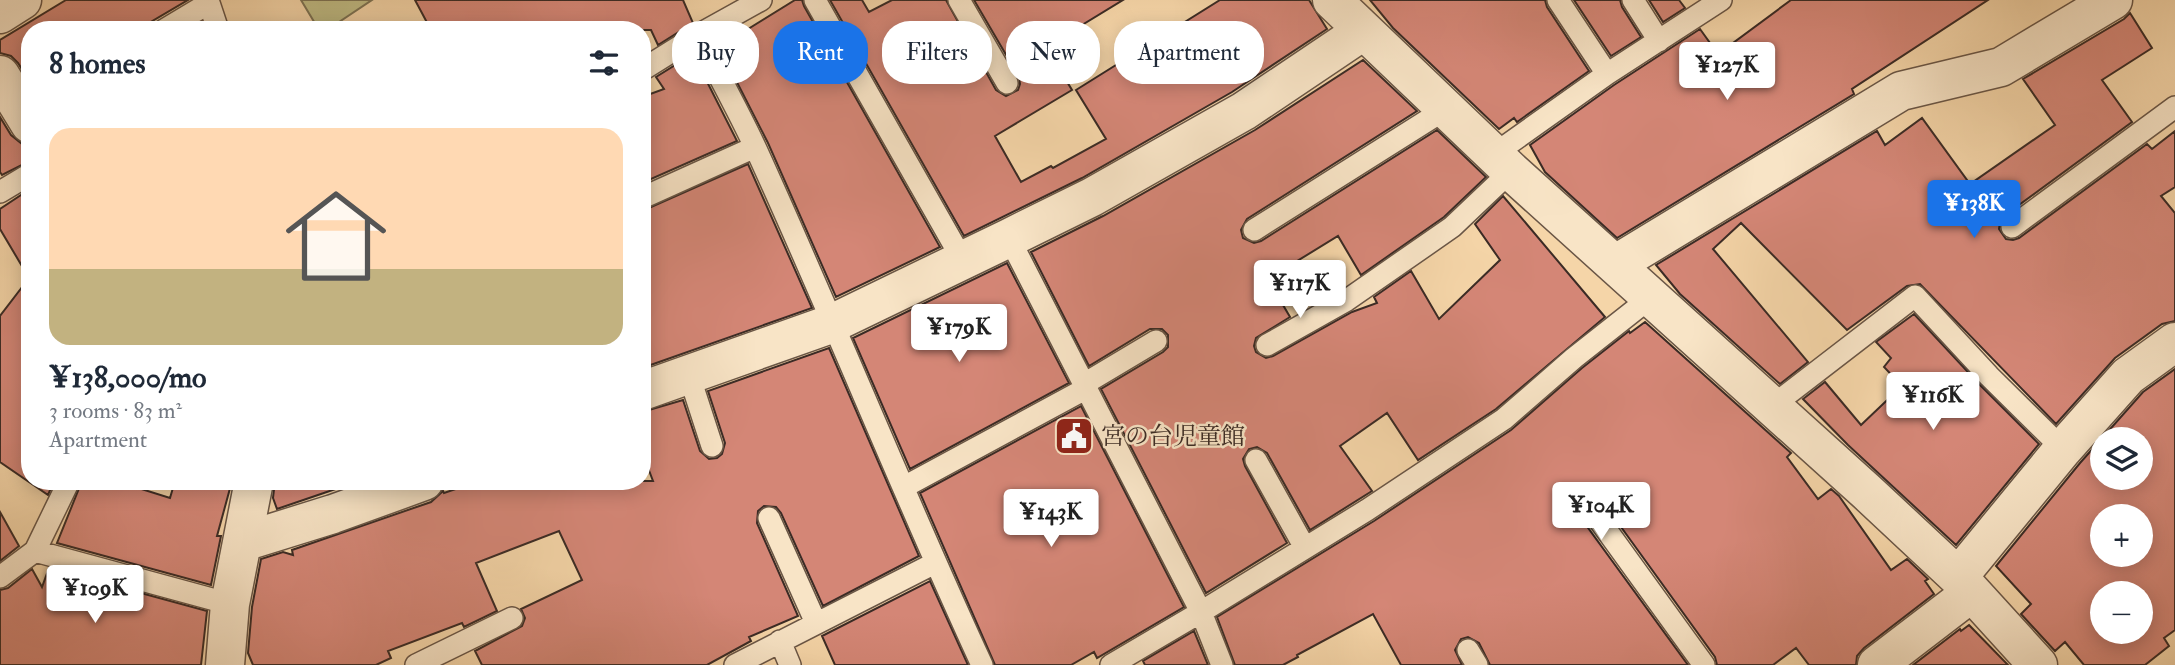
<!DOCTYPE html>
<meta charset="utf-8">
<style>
body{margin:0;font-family:"IM FELL Double Pica","Noto Serif JP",serif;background:#f6f6f7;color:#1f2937;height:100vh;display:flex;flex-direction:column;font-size:26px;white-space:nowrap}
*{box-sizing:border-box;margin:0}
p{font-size:23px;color:#747a83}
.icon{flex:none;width:38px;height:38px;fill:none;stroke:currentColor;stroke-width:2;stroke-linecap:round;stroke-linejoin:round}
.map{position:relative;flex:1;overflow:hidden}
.drawer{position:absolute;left:21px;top:21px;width:630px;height:469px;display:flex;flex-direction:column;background:#fff;border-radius:28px;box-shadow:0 4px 18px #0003}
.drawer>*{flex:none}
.hud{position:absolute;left:672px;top:21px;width:665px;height:63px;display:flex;gap:14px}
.controls{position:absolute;left:2090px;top:427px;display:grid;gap:14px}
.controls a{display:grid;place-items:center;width:63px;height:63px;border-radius:50%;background:#fff;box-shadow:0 4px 18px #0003;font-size:35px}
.price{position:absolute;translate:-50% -60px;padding:0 16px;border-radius:7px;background:#fff;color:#222;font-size:23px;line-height:46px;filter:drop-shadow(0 2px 4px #0008)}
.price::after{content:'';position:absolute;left:50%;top:42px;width:21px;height:16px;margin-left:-10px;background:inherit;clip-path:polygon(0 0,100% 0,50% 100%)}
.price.selected{background:#1a73e8;color:#fff}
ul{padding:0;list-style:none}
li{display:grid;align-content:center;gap:14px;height:371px;padding:0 28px}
li span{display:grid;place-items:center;height:217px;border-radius:21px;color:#555}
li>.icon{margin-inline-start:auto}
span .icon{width:126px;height:126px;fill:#fffc;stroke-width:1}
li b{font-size:30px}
h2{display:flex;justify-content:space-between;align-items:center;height:84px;padding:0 28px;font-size:30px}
.tag{padding:0 24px;border-radius:28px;background:#fff;box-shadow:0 4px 18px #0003;font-size:24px;line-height:63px}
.tag.selected{background:#1a73e8;color:#fff}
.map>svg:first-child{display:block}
.green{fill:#c0bc85;stroke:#7e7455;stroke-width:2}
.building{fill:#d48676;stroke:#3b2b25;stroke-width:2;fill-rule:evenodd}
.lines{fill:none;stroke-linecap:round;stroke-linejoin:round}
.lane-casing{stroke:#6a5646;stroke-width:24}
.street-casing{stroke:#6a5646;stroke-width:41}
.lane{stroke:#f8e4c6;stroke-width:21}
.street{stroke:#f8e4c6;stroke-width:38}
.labels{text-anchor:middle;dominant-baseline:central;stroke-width:5;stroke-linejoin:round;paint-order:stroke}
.poi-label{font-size:24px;fill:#3b2b25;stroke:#f8e4c6;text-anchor:start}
</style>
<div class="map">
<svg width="2175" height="665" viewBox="0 0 2175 665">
<rect width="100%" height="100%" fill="#f5d5a8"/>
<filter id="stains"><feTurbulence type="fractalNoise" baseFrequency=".00286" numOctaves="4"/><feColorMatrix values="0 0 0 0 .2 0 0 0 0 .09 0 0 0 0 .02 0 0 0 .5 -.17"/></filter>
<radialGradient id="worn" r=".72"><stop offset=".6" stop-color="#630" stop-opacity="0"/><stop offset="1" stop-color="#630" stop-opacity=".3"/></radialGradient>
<path class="green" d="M301,0h71l-45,30h-8z"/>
<path class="building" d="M66,0h122l-51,30h-107v52l-12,-19 -7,-7 -11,-3v-13z
M415,0h268l10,23 -35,22 -7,-15h-220z
M795,0h7l2,6 136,241 -104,50 -68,-154 -49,-96z
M830,0h32l7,12 23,-12h54l50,90 10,6 12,-6 2,-6 -1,-7 -45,-77h149l-77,47 26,43 -77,46 26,46 30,-16 2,2 53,-29 -30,-49 144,-90h89l18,29 -95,63 -150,86 -118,58z
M1370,0h175l2,7 42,64 -72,51 -3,-4 -15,11 -106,-101z
M1574,0h46l2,7 19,30 -30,19z
M1649,0h30l6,8 -22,14z
M1791,0h197l-136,89 2,5 -237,144 -72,-66 -15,-27 84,-60 86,-56 18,25z
M2130,13l22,35 -50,32 30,42 -128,94 -4,6 -1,7 7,10 7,1 6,-2 128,-94 5,5 23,-18v56l-14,9 14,17v108l-13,3 -47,34 -59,66 -136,-140 -13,2 -60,44 -106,-107 -28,26 95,113 -28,22 -100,-90 -24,-29 221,-134 8,14 37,-27 48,66 85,-59 -32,-46 101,-60z
M693,54l44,87 -95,42v-86l22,-8 -8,-12z
M1363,60l54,51 -170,108 -6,11 2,8 11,5 7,-2 176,-111 49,47 -42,40 -83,58 -23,-39 -67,41 -2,4 21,36 -34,21 -2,8 2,6 10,6 7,-2 79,-44 25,-9 -3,-6 37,-26 28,48 61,-59 -25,-36 28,-28 102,121 -109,92 -78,51 -31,-47 -47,33 32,45 -62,39 -43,-77 -10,-6 -8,2 -6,10 2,7 42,77 -81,50 -105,-204 62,-37 5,-5v-12l-6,-6h-12l-61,37 -58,-114 72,-36 152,-86z
M0,117l11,18 11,9 8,13v4l-28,14 -2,-3z
M748,164l64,144 -170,60v-157z
M30,189v292h24l-6,14 -48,-33v-146l29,-38 -29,-49v-20z
M1007,263l62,120 -159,86 -57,-131z
M1914,314l66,71 59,59 -83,101 -108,-100 -45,-46 22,-17 36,43 41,-39 -18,-19 7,-9 -15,-16z
M1645,322l146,131 -4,4 31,42 13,-10 8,7 52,74 16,-11 21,20 -3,2 9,13 -70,54 -7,8 -1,9h-47l-13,-17 -23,17h-56l-2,-8 -107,-148 -12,-5 -6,2 -5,5 -1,7 2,7 102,140h-198l-11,-22 -11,-6 -7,2 -6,11 7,15h-61l-28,-51 -76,41 1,2 -15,8h-48l-18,-48 157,-96 137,-91 71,-62 47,-37 1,2z
M829,348l90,208 -96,50 -42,-93 -5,-6 -12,-1 -6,5 -1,12 41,93 -49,21 2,4 -44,24h-225l-7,-14 47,-25 3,-8 -4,-9 61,-29 -23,-49 -83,32 21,48 -33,16 -2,-4 -74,28 3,7 -15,7h-123l-5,-12 4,-46 9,-48 22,-7 10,3 -1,-5 139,-48 12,-11 1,2 35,-12h174l-11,-29v-40l41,-12 17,51 9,8 8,-1 5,-4 3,-11 -17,-52z
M2175,369v261l-11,8 5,8 -24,19h-61l-19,-23 -10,9 -34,-37 10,-10 -35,-38 84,-103 63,-71zM2102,439h38v39h-38zM2102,516h38v39h-38zM2102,593h38v39h-38z
M1081,406l103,201 -87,51 -3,-6 -23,13h-76l-75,-172z
M82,481h34l54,17 5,-17h57l-15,55h4l-10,49 -154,-42z
M275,481h84l-82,28 -4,-11z
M0,512l19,34 -19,15z
M49,568l158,43 -6,54h-201v-75l8,-2 24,-19 10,18z
M930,581l38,84h-133l-13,-29z
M1969,625l39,40h-95l47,-36 1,2z
M1194,631l14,34h-63l-2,-4z"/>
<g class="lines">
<g class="lane-casing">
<path id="lane" d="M208,0l10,30
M815,0l147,259
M959,0l48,83
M1558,0l49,74
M1633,0l26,41
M164,30l45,-27
M698,35c19,38 40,75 58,114 78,171 147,345 226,516
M642,70l56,-35 63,-35
M1493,155l114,-81 114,-74
M0,192l30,-18
M642,198l113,-51
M2012,227l163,-120
M1254,230l190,-120
M1009,238l192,374 -90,53
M1267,345l80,-45 105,-73 59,-56
M689,375l23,71
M1084,384l72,-43
M1771,407l144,-111 74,80 74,73
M1256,460l49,88
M904,487l183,-99
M1597,517l107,148
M769,518l47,105
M35,551l195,53
M0,577l35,-26 34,-70
M780,641l10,24
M1468,650l9,15
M416,665l96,-47
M735,665l200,-102
M1222,665l-21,-53 166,-102 137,-91 70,-61 76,-60"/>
</g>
<g class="street-casing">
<path id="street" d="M1332,0l179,171 356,321 91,85 80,88
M0,14l22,-14
M0,75l30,49
M1616,264l285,-173 100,-24 112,-67
M642,391l189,-67 178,-86 83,-41 152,-86 119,-80
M243,542l90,-28 91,-33
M1958,577l105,-128 65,-73 47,-34
M225,665l5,-61 24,-123
M1877,665l94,-72"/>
</g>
<use href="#lane" class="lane"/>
<use href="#street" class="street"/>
</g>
<defs>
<g id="civic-square" transform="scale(2.0125)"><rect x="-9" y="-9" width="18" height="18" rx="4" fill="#8f2418" stroke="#f8e4c6"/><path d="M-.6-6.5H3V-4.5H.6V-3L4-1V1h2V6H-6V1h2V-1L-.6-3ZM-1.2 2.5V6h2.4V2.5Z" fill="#fff"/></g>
</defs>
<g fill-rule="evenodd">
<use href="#civic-square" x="1074" y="436"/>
</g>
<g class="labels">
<g class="poi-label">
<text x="1101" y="436">宮の台児童館</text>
</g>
</g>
<rect width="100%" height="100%" filter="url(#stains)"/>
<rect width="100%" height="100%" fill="url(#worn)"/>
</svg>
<div class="controls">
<a><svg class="icon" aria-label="layers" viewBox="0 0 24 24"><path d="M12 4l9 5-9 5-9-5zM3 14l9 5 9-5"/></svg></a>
<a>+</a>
<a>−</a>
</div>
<b class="price" style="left:1727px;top:102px">¥127K</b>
<b class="price selected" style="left:1974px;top:240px">¥138K</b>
<b class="price" style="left:1300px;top:320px">¥117K</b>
<b class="price" style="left:959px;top:364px">¥179K</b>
<b class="price" style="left:1933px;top:432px">¥116K</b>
<b class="price" style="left:1601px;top:542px">¥104K</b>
<b class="price" style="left:1051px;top:549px">¥143K</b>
<b class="price" style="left:95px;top:625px">¥109K</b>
<div class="hud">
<a class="tag">Buy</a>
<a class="tag selected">Rent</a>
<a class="tag">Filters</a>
<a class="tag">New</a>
<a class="tag">Apartment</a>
</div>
<section class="drawer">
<h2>8 homes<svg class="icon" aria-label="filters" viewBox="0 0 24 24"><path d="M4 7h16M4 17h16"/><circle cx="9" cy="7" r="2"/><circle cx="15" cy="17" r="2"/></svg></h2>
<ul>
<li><span style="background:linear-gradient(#ffd9b3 65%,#c2b280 0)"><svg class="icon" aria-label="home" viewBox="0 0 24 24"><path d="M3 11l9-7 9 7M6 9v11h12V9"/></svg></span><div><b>¥138,000/mo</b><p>3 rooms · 83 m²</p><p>Apartment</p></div></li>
</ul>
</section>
</div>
